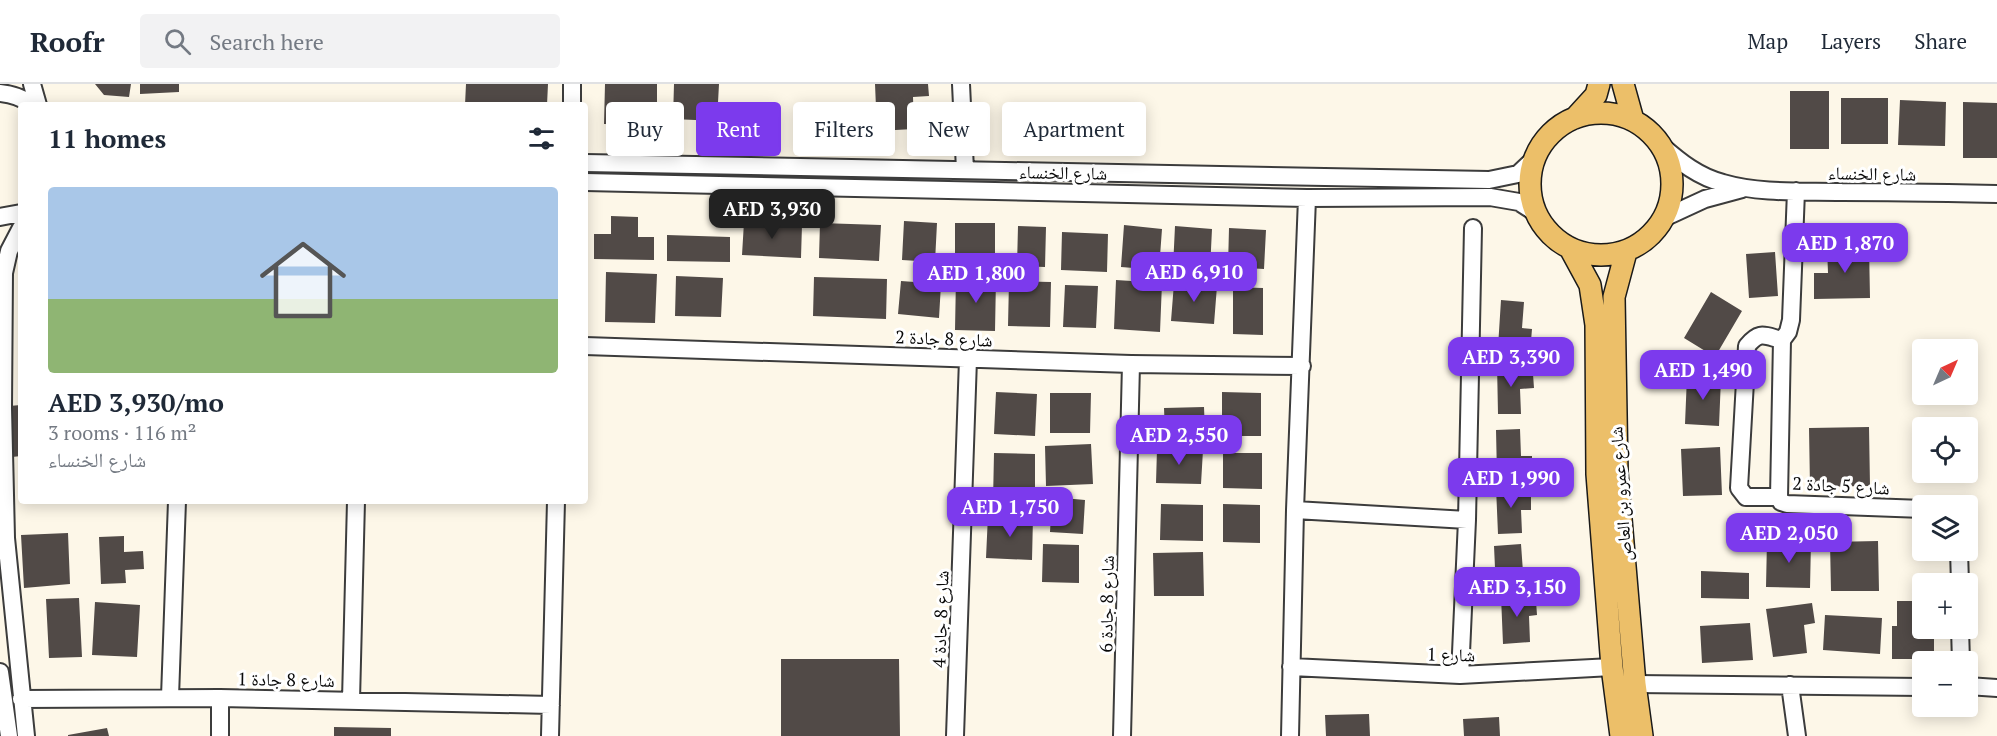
<!DOCTYPE html>
<meta charset="utf-8">
<style>
body{margin:0;font-family:"PT Serif","Noto Naskh Arabic",serif;background:#f2f2f3;color:#1f2937;height:100vh;display:flex;flex-direction:column;font-size:22px;white-space:nowrap}
*{box-sizing:border-box;margin:0}
p{font-size:20px;color:#747a83}
.icon{flex:none;width:33px;height:33px;fill:none;stroke:currentColor;stroke-width:2;stroke-linecap:round;stroke-linejoin:round}
.map{position:relative;flex:1;overflow:hidden}
.drawer{position:absolute;left:18px;top:18px;width:570px;height:402px;display:flex;flex-direction:column;background:#fff;border-radius:6px;box-shadow:0 3px 15px #0003}
.drawer>*{flex:none}
.guide{position:absolute;left:606px;top:18px;width:570px;height:54px;display:flex;gap:12px}
.needle{width:39px;rotate:44deg}
.buttons{position:absolute;left:1912px;top:255px;display:grid;gap:12px}
.buttons a{display:grid;place-items:center;width:66px;height:66px;border-radius:6px;background:#fff;box-shadow:0 3px 15px #0003;font-size:30px}
.price{position:absolute;translate:-50% -51px;padding:0 14px;border-radius:12px;background:#7c3aed;color:#fff;font-size:20px;line-height:39px;filter:drop-shadow(0 2px 3px #0008)}
.price::after{content:'';position:absolute;left:50%;top:36px;width:18px;height:14px;margin-left:-9px;background:inherit;clip-path:polygon(0 0,100% 0,50% 100%)}
.price.active{background:#222;color:#fff}
ul{padding:0;list-style:none}
li{display:grid;align-content:center;gap:12px;height:318px;padding:0 30px}
li+li{border-top:2px solid #e0e1e3}
li span{display:grid;place-items:center;height:186px;border-radius:6px;color:#555}
li>.icon{margin-inline-start:auto}
span .icon{width:108px;height:108px;fill:#fffc;stroke-width:1}
li b{font-size:26px}
h2{display:flex;justify-content:space-between;align-items:center;height:72px;padding:0 30px;font-size:26px}
.tag{padding:0 21px;border-radius:6px;background:#fff;box-shadow:0 3px 15px #0003;font-size:21px;line-height:54px}
.tag.active{background:#7c3aed;color:#fff}
header{display:flex;align-items:center;gap:36px;box-sizing:border-box;height:84px;padding:0 30px;background:#fff;border-bottom:2px solid #e0e1e3}
header strong{font-size:28px}
nav{display:flex;gap:33px;margin-inline-start:auto;font-size:21px}
.search{width:420px;height:54px;background:#f2f2f3;display:flex;align-items:center;gap:15px;box-sizing:border-box;padding:0 21px;border-radius:6px;color:#747a83;font-size:22px}
.map>svg:first-child{display:block}
.building{fill:#514a47}
.lines{fill:none;stroke-linecap:round;stroke-linejoin:round}
.minor-casing{stroke:#3c3c3c;stroke-width:20}
.major-casing{stroke:#1a1a1a;stroke-width:24}
.minor{stroke:#fff;stroke-width:16}
.major{stroke:#ecbf69;stroke-width:21}
.labels{text-anchor:middle;dominant-baseline:central;stroke-width:6;stroke-linejoin:round;paint-order:stroke}
.street-label{font-size:18px;fill:#090909;stroke:#fff}
</style>
<header>
<strong>Roofr</strong>
<div class="search"><svg class="icon" aria-label="search" viewBox="0 0 24 24"><circle cx="10" cy="10" r="6"/><path d="M15 15l6 6"/></svg>Search here</div>
<nav><a>Map</a><a>Layers</a><a>Share</a></nav>
</header>
<div class="map">
<svg width="1997" height="652" viewBox="0 0 1997 652">
<rect width="100%" height="100%" fill="#fdf7e8"/>
<path class="building" d="M95,0h36l-2,13 -25,-2z
M140,0h39v8l-39,2z
M466,0h82l-1,21h-82z
M605,0h52v41l-53,-1z
M674,0h45l-2,37 -44,-2z
M875,0h53l1,12 -16,1 1,32 -37,2z
M1790,7h39v58h-39z
M1841,14h47v46h-47z
M1900,16l46,2 -1,44 -47,-1z
M1963,18l34,1v55h-34z
M611,132l27,1v20h16v23l-60,-1v-25h17z
M904,137l33,2 -2,39 -33,-2z
M744,138l58,3 -1,33 -59,-3z
M820,139l61,2 -2,36 -60,-3z
M955,139h40v46l-40,-1z
M1124,141l38,4 -3,41 -38,-3z
M1018,142l28,1 -1,40 -28,-1z
M1175,142l37,3 -2,41 -37,-2z
M1229,144l37,2 -2,39 -36,-2z
M1062,148l46,2 -1,38 -46,-2z
M667,151l63,2v25l-63,-1z
M1869,161l1,53 -56,1v-26h14l-1,-27z
M1775,168l3,44 -29,2 -3,-44z
M606,188l51,2 -2,49 -50,-1z
M676,192l47,2 -2,39 -46,-1z
M814,193l73,2 -1,40 -73,-3z
M956,193l40,1 -1,53 -40,-1z
M1116,196l46,3 -2,49 -46,-3z
M901,197l40,3 -2,34 -41,-4z
M1009,197l42,1 -1,45 -42,-1z
M1174,199l43,3 -3,38 -43,-3z
M1065,201l33,1 -2,42 -33,-1z
M1233,203l30,1v47l-30,-1z
M1711,208l31,19 -27,46 -31,-19z
M1501,216l23,2 -2,26 10,1 -1,12 -10,-1 -1,9 -22,-2z
M1497,280h23v10h13l1,14 -14,1 1,25h-23z
M1687,292l34,2 -2,48 -34,-2z
M996,308l41,2 -2,42 -41,-2z
M1222,308l39,1v43h-39z
M1050,309h41l-1,40h-40z
M21,321v51l-9,1 -3,-51z
M1204,323l1,25 -40,2 -1,-26z
M1869,343l1,59 -60,1 -1,-59z
M1520,345l1,27h11v13h-11v7h-24l-1,-46z
M1091,360l2,40 -47,2 -1,-40z
M1720,363l2,48 -39,1 -2,-47z
M1157,365l46,1 -2,34 -45,-1z
M994,369l41,1v48l-42,-1z
M1223,369h39v36l-39,-1z
M1496,403h24v9l11,-1v15h-10l1,23 -24,1z
M1052,413l33,3 -2,34 -33,-2z
M1161,420l42,1v36l-43,-1z
M1223,420l37,1v38l-37,-1z
M988,431l45,2 -1,43 -46,-2z
M68,449l2,51 -46,4 -3,-53z
M124,452v16l19,-1 1,18 -19,1 1,13 -25,1 -2,-47z
M1767,456l44,1 -1,47 -44,-1z
M1878,457l1,50h-48l-1,-49z
M1043,460l36,1v38l-37,-1z
M1521,460l2,28 13,-1v11l-12,1v5l-28,2 -2,-44z
M1203,468l1,44h-50l-1,-43z
M1701,487l48,2v26l-48,-1z
M1528,511v7l8,-1 1,14 -8,1 1,26 -27,2 -2,-48z
M79,514l3,59 -33,1 -3,-59z
M1897,517h26v27h11v31h-42v-33h5z
M95,518l45,3 -3,52 -45,-2z
M1812,519l3,20 -11,2 3,28 -34,4 -7,-48z
M1825,531l57,3 -2,36 -57,-4z
M1750,539l3,37 -51,3 -2,-37z
M781,575h118l1,77h-119z
M1369,630l1,22h-44l-1,-21z
M1499,633l1,19h-36l-1,-17z
M334,643l57,1v8h-57z
M107,644l2,8h-41v-1z"/>
<g class="lines">
<g class="minor-casing">
<path id="minor" d="M32,0l6,21
M572,0v21
M961,0l4,86
M0,9c12,1 23,5 33,12
M1662,62c18,16 37,31 61,37 38,11 80,8 119,9 51,0 103,1 155,2
M585,79l904,17 29,-6 15,-14
M585,98l722,16 183,-1 29,5 17,11
M1796,107l-5,129 -3,12 -6,8 -3,157 2,5 6,2 136,5
M0,133l21,-4
M1666,133l39,-18 37,-10
M21,144l-12,23 -5,22 -1,135 3,130 20,198
M585,262l546,18 171,2
M1779,413h-33l-7,-9 8,-142c13,-16 18,-10 35,-6
M1295,426l172,10
M1959,466l1,34
M1960,544l1,34
M1291,583l169,8 152,-8
M0,588l9,64
M1460,591l7,-155 6,-292
M1635,600l288,3
M1790,601l7,51
M1968,602l29,2
M170,613l7,-196
M21,615l199,-1 331,7
M351,616l5,-199
M220,652v-38
M550,652l6,-235
M955,652l13,-377
M1122,652l9,-372
M1290,652l5,-226 12,-312"/>
</g>
<g class="major-casing">
<path id="major" d="M1623,0l10,36
M1530 100a71 71 0 1 1 142 0a71 71 0 1 1-142 0Z
M1575,34l21,-23 3,-11
M1571,166l19,35 6,40 1,149 15,193 9,69
M1626,168l-12,45 3,175 18,212 7,52"/>
</g>
<use href="#minor" class="minor"/>
<use href="#major" class="major"/>
</g>
<g class="labels">
<g class="street-label">
<text transform="translate(1063 88) rotate(1)">شارع الخنساء</text>
<text transform="translate(1872 89) rotate(1)">شارع الخنساء</text>
<text transform="translate(944 254) rotate(2)">شارع 8 جادة 2</text>
<text transform="translate(1841 401) rotate(3)">شارع 5 جادة 2</text>
<text transform="translate(1620 410) rotate(-94)">شارع عمرو بن العاص</text>
<text transform="translate(1106 520) rotate(-89)">شارع 8 جادة 6</text>
<text transform="translate(940 535) rotate(-88)">شارع 8 جادة 4</text>
<text transform="translate(1451 570) rotate(1)">شارع 1</text>
<text transform="translate(286 595) rotate(1)">شارع 8 جادة 1</text>
</g>
</g>
</svg>
<div class="buttons">
<a><svg class="needle" viewBox="-14 -14 28 28"><path d="M0-13l5 13h-10z" fill="#e53935"/><path d="M0 13l5-13h-10z" fill="#747a83"/></svg></a>
<a><svg class="icon" aria-label="locate" viewBox="0 0 24 24"><circle cx="12" cy="12" r="6"/><path d="M12 2v4M12 18v4M2 12h4M18 12h4"/></svg></a>
<a><svg class="icon" aria-label="layers" viewBox="0 0 24 24"><path d="M12 4l9 5-9 5-9-5zM3 14l9 5 9-5"/></svg></a>
<a>+</a>
<a>−</a>
</div>
<b class="price active" style="left:772px;top:156px">AED 3,930</b>
<b class="price" style="left:1845px;top:190px">AED 1,870</b>
<b class="price" style="left:1194px;top:219px">AED 6,910</b>
<b class="price" style="left:976px;top:220px">AED 1,800</b>
<b class="price" style="left:1511px;top:304px">AED 3,390</b>
<b class="price" style="left:1703px;top:317px">AED 1,490</b>
<b class="price" style="left:1179px;top:382px">AED 2,550</b>
<b class="price" style="left:1511px;top:425px">AED 1,990</b>
<b class="price" style="left:1010px;top:454px">AED 1,750</b>
<b class="price" style="left:1789px;top:480px">AED 2,050</b>
<b class="price" style="left:1517px;top:534px">AED 3,150</b>
<div class="guide">
<a class="tag">Buy</a>
<a class="tag active">Rent</a>
<a class="tag">Filters</a>
<a class="tag">New</a>
<a class="tag">Apartment</a>
</div>
<section class="drawer">
<h2>11 homes<svg class="icon" aria-label="filters" viewBox="0 0 24 24"><path d="M4 7h16M4 17h16"/><circle cx="9" cy="7" r="2"/><circle cx="15" cy="17" r="2"/></svg></h2>
<ul>
<li><span style="background:linear-gradient(#a9c7e8 60%,#8fb573 0)"><svg class="icon" aria-label="home" viewBox="0 0 24 24"><path d="M3 11l9-7 9 7M6 9v11h12V9"/></svg></span><div><b>AED 3,930/mo</b><p>3 rooms · 116 m²</p><p>شارع الخنساء</p></div></li>
</ul>
</section>
</div>
